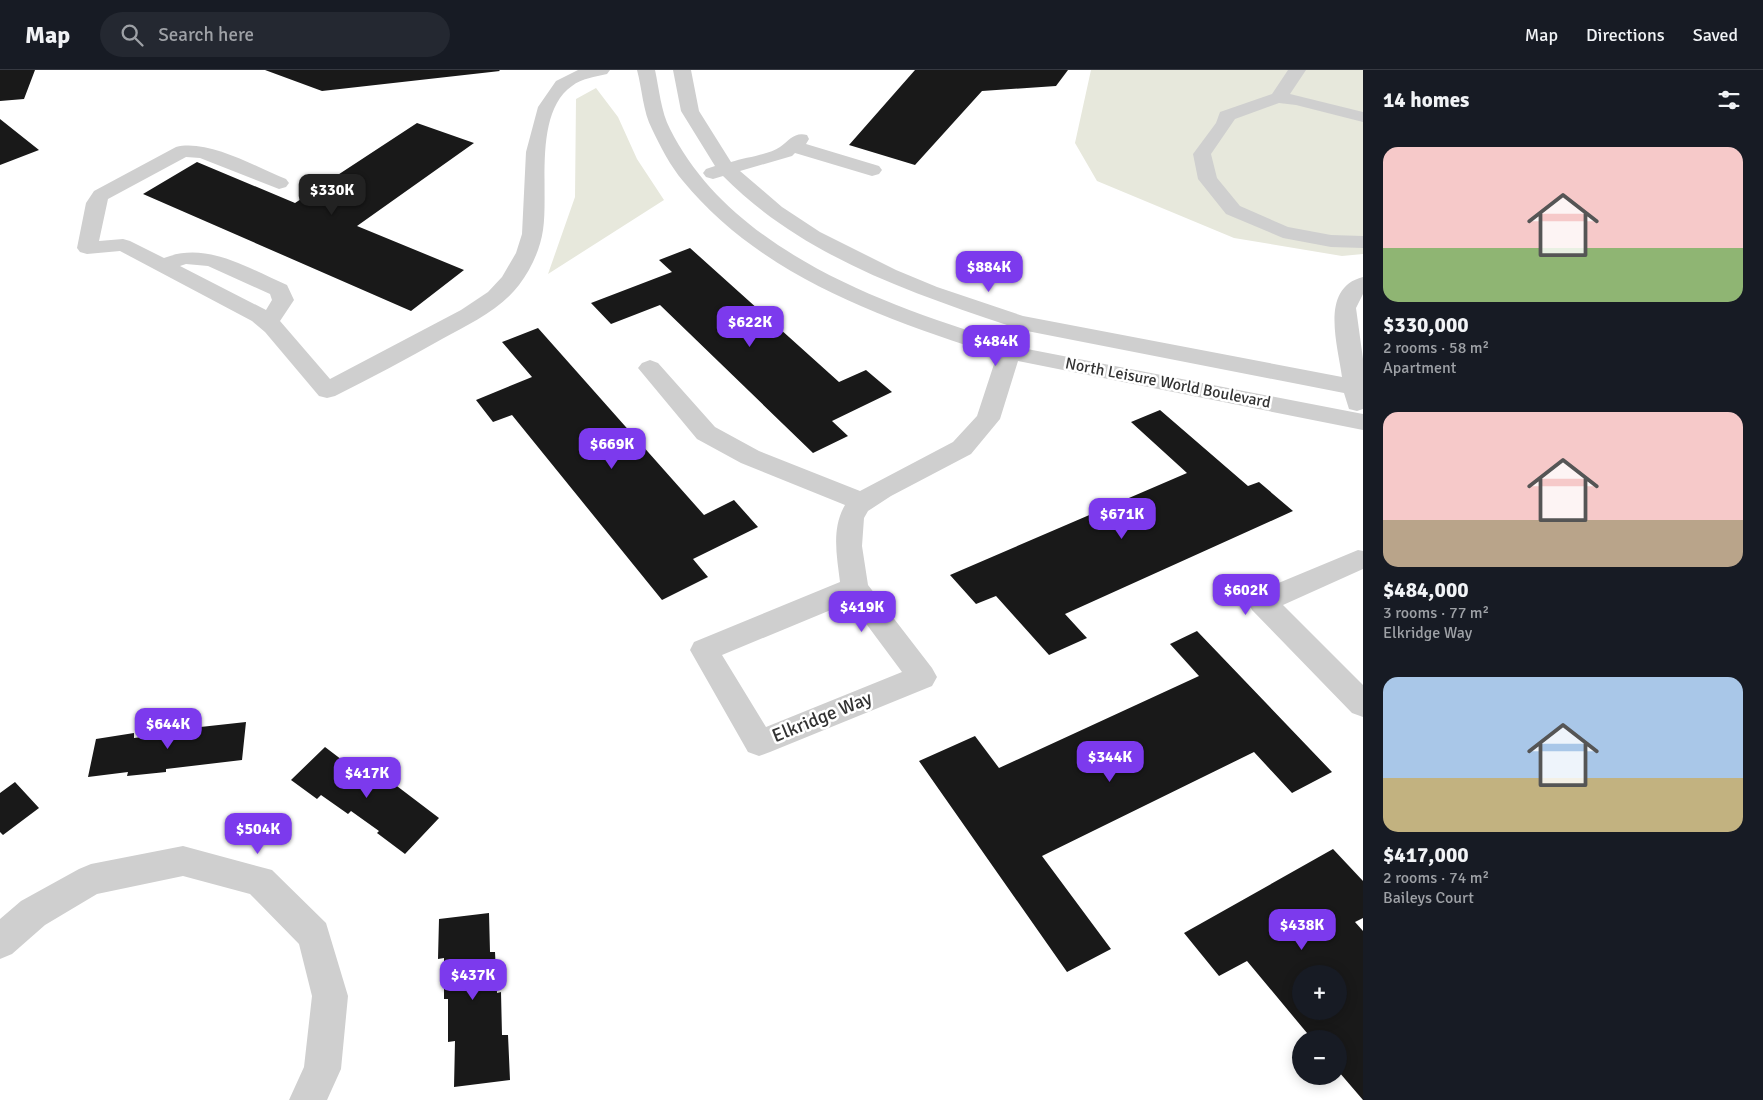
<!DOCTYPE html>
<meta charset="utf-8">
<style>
body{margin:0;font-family:Signika,sans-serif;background:#242831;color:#f1f3f6;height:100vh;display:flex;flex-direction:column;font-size:19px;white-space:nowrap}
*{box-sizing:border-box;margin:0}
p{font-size:16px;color:#9ea1a6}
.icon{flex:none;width:28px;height:28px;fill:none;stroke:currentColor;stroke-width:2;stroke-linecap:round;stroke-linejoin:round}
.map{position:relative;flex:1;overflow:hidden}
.drawer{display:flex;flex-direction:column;background:#171b24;width:400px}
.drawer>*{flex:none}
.fabs{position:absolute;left:1292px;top:895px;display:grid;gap:10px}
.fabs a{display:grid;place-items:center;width:55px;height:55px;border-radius:50%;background:#171b24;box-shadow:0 2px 12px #0003;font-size:25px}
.price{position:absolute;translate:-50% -42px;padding:0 11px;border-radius:10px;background:#7c3aed;color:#fff;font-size:16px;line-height:32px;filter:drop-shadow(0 1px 2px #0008)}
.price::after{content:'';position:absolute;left:50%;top:30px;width:15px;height:11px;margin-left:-8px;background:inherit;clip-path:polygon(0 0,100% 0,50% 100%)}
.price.on{background:#222;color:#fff}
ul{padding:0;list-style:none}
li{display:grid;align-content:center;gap:10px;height:265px;padding:0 20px}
li span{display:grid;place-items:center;height:155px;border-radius:15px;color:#555}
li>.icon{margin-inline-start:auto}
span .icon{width:90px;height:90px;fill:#fffc;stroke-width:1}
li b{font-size:21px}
h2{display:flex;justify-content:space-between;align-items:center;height:60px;padding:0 20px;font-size:21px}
header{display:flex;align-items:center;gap:30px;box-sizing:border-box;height:70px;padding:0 25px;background:#171b24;border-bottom:1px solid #363941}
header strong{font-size:24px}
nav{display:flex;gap:28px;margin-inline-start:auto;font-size:18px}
.search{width:350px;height:45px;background:#242831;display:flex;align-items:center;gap:12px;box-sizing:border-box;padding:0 18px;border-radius:28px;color:#9ea1a6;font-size:19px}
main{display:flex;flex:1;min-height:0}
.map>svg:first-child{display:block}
.green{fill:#e7e8dc}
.building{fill:#191919;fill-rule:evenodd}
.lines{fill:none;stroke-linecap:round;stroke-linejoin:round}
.minor{fill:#cfcfcf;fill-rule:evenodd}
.labels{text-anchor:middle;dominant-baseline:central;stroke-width:5;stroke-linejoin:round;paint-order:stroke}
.far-street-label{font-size:16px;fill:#323232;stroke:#fff}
.street-label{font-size:19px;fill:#323232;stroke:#fff}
</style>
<header>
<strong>Map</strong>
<div class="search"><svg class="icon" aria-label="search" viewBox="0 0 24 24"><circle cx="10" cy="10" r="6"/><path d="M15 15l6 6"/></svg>Search here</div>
<nav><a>Map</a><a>Directions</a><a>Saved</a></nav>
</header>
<main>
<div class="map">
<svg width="1363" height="1030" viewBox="0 0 1363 1030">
<rect width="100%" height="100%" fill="#fff"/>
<path class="green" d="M1091,0h272v184l-21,2 -108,-18 -137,-57 -22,-38z
M596,18l22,29 19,42 27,41 -116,74 27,-77 1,-98z"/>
<path class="building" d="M0,0h35l-11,29 -24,2z
M265,0h234l1,1 -178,20z
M915,0h153l-12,16 -74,5 -67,74 -66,-20z
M0,49l39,31 -39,15z
M417,53l57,20 -117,83 107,44 -53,41 -268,-117 54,-32 98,41z
M690,178l149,134 27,-12 26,22 -60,29 16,15 -35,17 -153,-148 -49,19 -20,-21 81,-31 -13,-12z
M538,258l166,187 30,-15 24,27 -65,32 15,18 -46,23 -150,-185 -19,7 -17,-22 56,-23 -30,-35z
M1160,340l88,76 11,-4 34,29 -228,103 22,24 -38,17 -53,-59 -20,8 -26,-29 237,-102 -56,-51z
M1197,561l135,141 -40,21 -38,-41 -212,104 69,93 -44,23 -148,-211 56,-25 24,32 200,-92 -29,-32z
M246,652l-4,38 -76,9v3l-39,4 1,-4 -40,5 8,-38 38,-6v5l38,-5 1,-3z
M325,677l25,19 4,-4 28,18 3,-3 54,41 -34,36 -28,-21 2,-2 -28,-20 -3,3 -27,-19 -4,4 -26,-19z
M15,712l24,26 -36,27 -3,-3v-39z
M1333,779l30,32v37l-8,4 8,9v169l-24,-28v-33h-27l-65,-78 -28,15 -35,-43zM1301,904h38v37h-38z
M489,843l1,39h5l2,41 4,-1 1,43h6l2,45 -56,7 1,-46 -7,1v-43h-4v-41l-6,1 1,-40z"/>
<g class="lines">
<path class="minor" d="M578,0h32l-3,4c-12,3 -25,4 -35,12 -39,27 -23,105 -29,144 -3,20 -12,39 -24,55 -19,25 -50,39 -77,54 -35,20 -71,39 -107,57l-8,2 -8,-2 -54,-64 -13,-11 -132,-70 -33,3 -7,-2 -3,-4 9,-45 8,-12 82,-44c32,-8 80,20 110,32l3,4 -3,4 -7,2 -79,-31 -14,-1 -78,42 -9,42 24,-2 7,2 34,17c43,-17 83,10 123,27l7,15 -14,21 50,58 131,-69 27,-18 14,-15 14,-24 6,-19 4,-82 12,-45 18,-26zM186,194l22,2 62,28 2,6 -6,10 -86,-44z
M637,0h18c4,18 6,42 15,59 60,120 210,175 332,212l5,-16c-102,-34 -207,-71 -284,-149l-10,3 -7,-2 -3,-4 3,-4 9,-3 -34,-55 -8,-41h18l8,41 32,51c15,-5 37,-7 49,-15 10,-7 14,-15 27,-12l2,4 -3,5 73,22 3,4 -3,4 -7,2 -77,-23 -3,3 -52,15 42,36 38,25 76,38 41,17 86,29 319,61c-4,-32 -23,-89 21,-100v17l-7,14 7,51v50l-6,2 -8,-2 -5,-16 -317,-62 -5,17 341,66v16l-345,-69 -18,58 -29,35 -80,42 -23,15 -4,7 -2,28 6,39 64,83 5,9 -5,9 -162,66 -11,4 -11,-4 -58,-102 4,-8 146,-60c-3,-26 -9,-53 5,-77l-104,-42 -44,-24 -59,-71 4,-5 8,-3 8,3 57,64 44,24 101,40 93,-49 24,-26 20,-61c-114,-36 -236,-79 -314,-174 -12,-14 -23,-35 -31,-52 -9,-17 -10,-41 -15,-59zM850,532l52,70 -136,55 -44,-72z
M1288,0h18l-16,24 73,18v10l-67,-17 -17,-2 -44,16 -24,35 6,24 23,28 48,21 43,8 32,1v12l-32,-1 -48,-9 -57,-24 -28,-35 -5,-25 23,-31 4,-11 52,-18z
M1358,480l5,1v18l-80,36 80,80v32l-11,-4 -100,-103 -4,-8 4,-8z
M183,776l89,24 54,53 22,73 -7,73 -14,31h-38l15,-33 8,-71 -13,-52 -49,-50 -67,-18 -86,18 -52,31 -33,29 -12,5v-40l21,-18 58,-32 12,-5z"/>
</g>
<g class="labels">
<g class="far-street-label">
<text transform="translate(1168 313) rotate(11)">North Leisure World Boulevard</text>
</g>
<g class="street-label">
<text transform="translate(822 647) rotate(-22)">Elkridge Way</text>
</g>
</g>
</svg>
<div class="fabs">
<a>+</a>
<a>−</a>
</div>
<b class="price on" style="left:332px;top:146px">$330K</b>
<b class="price" style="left:989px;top:223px">$884K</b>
<b class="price" style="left:750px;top:278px">$622K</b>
<b class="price" style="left:996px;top:297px">$484K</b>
<b class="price" style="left:612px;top:400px">$669K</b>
<b class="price" style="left:1122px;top:470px">$671K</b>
<b class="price" style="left:1246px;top:546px">$602K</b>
<b class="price" style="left:862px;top:563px">$419K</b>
<b class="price" style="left:168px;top:680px">$644K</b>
<b class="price" style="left:1110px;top:713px">$344K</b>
<b class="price" style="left:367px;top:729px">$417K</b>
<b class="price" style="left:258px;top:785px">$504K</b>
<b class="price" style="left:1302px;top:881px">$438K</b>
<b class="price" style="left:473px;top:931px">$437K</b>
</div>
<section class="drawer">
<h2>14 homes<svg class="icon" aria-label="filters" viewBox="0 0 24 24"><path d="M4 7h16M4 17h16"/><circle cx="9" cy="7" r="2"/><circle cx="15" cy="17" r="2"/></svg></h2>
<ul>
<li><span style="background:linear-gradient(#f6c9c9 65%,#8fb573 0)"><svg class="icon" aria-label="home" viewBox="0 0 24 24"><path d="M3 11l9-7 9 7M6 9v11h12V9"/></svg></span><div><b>$330,000</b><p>2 rooms · 58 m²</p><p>Apartment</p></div></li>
<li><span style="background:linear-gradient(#f6c9c9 70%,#b9a48a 0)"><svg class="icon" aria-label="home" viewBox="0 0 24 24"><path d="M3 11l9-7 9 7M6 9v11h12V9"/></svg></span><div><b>$484,000</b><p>3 rooms · 77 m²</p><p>Elkridge Way</p></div></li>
<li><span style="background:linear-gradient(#a9c7e8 65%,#c2b280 0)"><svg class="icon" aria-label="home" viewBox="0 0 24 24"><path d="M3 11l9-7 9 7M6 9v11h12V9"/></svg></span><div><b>$417,000</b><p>2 rooms · 74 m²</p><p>Baileys Court</p></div></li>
</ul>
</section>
</main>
